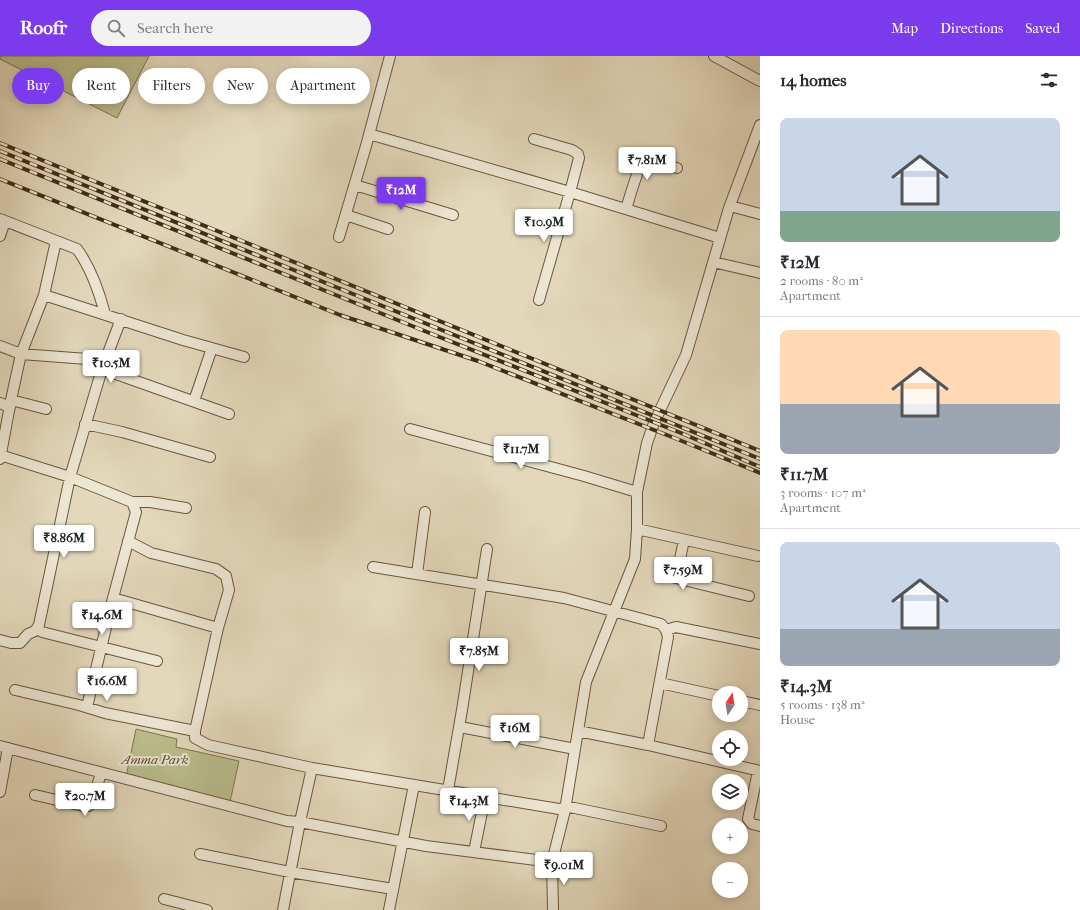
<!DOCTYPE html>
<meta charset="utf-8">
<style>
body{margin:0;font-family:"IM FELL French Canon",serif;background:#f2f2f3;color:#2b2b33;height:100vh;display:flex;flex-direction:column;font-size:15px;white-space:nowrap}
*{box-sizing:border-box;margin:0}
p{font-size:13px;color:#7c7c81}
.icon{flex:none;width:22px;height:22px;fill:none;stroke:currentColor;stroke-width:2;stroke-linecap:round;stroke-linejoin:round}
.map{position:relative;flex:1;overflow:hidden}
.drawer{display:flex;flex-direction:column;background:#fff;width:320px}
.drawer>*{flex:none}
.banner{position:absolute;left:12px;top:12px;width:380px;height:36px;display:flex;gap:8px}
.needle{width:26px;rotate:12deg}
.fabs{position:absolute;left:712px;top:630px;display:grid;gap:8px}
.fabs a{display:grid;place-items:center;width:36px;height:36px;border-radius:50%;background:#fff;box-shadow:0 2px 10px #0003;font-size:20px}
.price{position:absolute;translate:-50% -34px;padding:0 9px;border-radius:4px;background:#fff;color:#222;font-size:13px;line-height:26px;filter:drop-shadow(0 1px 2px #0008)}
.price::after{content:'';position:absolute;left:50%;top:24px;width:12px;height:9px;margin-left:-6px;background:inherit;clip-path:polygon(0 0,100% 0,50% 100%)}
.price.selected{background:#7c3aed;color:#fff}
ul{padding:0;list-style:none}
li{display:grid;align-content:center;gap:8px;height:212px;padding:0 20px}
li+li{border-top:1px solid #e1e1e2}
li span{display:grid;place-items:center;height:124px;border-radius:8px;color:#555}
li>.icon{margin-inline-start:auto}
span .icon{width:72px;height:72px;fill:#fffc;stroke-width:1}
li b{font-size:17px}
h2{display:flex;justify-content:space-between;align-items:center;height:48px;padding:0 20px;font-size:17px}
.chip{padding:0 14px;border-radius:18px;background:#fff;box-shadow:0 2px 10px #0003;font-size:14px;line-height:36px}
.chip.selected{background:#7c3aed;color:#fff}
header{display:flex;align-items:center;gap:24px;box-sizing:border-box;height:56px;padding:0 20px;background:#7c3aed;color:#fff}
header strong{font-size:19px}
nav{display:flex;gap:22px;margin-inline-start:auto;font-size:14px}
.search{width:280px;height:36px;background:#f2f2f3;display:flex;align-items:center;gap:10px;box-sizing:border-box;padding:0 14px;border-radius:22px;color:#7c7c81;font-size:15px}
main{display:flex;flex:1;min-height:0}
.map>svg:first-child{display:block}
.green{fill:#babd8c;stroke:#7e7451}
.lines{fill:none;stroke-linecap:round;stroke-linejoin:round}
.minor-casing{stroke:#6a573f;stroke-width:12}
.minor{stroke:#ede6d3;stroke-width:10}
.rail-casing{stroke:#412c16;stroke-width:4}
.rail{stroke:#ede6d3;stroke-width:2.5;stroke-dasharray:8;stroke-linecap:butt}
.labels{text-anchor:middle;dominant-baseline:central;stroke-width:3.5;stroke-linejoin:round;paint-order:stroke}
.park-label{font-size:13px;font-style:italic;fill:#59492e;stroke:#ede6d3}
</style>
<header>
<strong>Roofr</strong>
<div class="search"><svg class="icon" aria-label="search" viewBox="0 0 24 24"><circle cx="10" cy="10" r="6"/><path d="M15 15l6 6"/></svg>Search here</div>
<nav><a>Map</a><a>Directions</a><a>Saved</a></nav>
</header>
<main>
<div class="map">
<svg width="760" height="854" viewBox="0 0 760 854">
<rect width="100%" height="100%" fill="#e3d8bb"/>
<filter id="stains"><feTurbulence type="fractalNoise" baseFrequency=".005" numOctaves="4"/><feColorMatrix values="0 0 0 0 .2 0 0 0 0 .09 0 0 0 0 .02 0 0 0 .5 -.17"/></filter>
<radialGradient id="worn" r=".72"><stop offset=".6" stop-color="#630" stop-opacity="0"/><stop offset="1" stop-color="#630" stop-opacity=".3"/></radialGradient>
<path class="green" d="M0,0h149l-32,62 -117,-59z
M136,673l41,10 -1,8 63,14 -9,41 -104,-25z"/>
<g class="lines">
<g class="minor-casing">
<path id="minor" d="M714,0l46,25
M369,78l201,58 150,46
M534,83l38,11 6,4 1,4 -9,34 -31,108
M355,129l98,30
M730,150l30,8
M626,153c3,-9 11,-39 16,-45 2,-3 3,-2 6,-3l29,7
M346,159l42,14
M0,163l77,30c14,19 22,42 28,65
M0,180l5,-15
M339,181l27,-91 24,-90
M713,206l47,11
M44,239l139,45 61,17
M0,290l21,8 66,5 11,4 4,6 127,45
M11,344l35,9
M194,345l18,-53
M0,347l10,4
M85,368l37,8 88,25
M410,373l174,47 53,16
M0,399l70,22 62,25 4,10 -23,86 -26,109
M0,403l11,-59 10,-46 23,-59 12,-54
M132,446h18l36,6
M637,473l121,27
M684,484l-8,38 73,18
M128,485l23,12 65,16 10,7 3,14 -11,38 -23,103v7l13,7 104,23
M373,511l191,31 97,26 5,6 2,7 -20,108 -70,-14
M417,518l8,-62
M113,542l105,30
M666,574l10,-3 84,17
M42,576l115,29
M0,584l11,3h9l8,-9 7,-3 4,-6 31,-148 32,-108 19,-50
M660,627l59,13
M15,634l64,15 26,8 90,18
M741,645l19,4
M460,671l115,22
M648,689l112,26
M0,690l287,75 13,1 12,-54 253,42
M758,715l-10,48 4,5 8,2
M448,734l14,-80 25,-161
M0,736l8,-44
M35,739l48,11h6l3,-3 9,-30
M565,750l96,20
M474,796l11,-55
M200,798l90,18 103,17
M164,843l43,11
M283,854l17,-88 126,24 126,16
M389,854l25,-125
M553,854l-1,-48 13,-52 21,-128 49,-123 2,-30v-37l10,-49 7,-20 32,-68 43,-147 31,-83"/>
</g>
<use href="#minor" class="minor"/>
<g class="rail-casing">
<path id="rail" d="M0,87l257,104 503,204
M0,95l760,308
M0,103l427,173 254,101 79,34
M0,123l340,136 138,46 199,78 83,34"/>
</g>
<use href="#rail" class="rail"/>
</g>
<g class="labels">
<g class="park-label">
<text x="155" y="703">Amma Park</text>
</g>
</g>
<rect width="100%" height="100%" filter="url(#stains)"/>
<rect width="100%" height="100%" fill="url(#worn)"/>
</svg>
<div class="fabs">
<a><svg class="needle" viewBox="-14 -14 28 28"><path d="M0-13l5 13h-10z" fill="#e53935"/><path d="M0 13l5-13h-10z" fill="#7c7c81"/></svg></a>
<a><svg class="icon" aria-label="locate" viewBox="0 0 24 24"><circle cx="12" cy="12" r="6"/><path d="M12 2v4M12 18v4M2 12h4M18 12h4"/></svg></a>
<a><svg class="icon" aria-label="layers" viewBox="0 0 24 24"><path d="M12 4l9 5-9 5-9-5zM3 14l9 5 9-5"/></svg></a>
<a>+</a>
<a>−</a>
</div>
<b class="price" style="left:647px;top:125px">₹7.81M</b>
<b class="price selected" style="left:401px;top:155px">₹12M</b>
<b class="price" style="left:544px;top:187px">₹10.9M</b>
<b class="price" style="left:111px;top:328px">₹10.5M</b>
<b class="price" style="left:521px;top:414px">₹11.7M</b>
<b class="price" style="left:64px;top:503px">₹8.86M</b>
<b class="price" style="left:683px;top:535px">₹7.59M</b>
<b class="price" style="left:102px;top:580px">₹14.6M</b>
<b class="price" style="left:479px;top:616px">₹7.85M</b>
<b class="price" style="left:107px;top:646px">₹16.6M</b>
<b class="price" style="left:515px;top:693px">₹16M</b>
<b class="price" style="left:85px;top:761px">₹20.7M</b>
<b class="price" style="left:469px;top:766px">₹14.3M</b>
<b class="price" style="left:564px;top:830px">₹9.01M</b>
<div class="banner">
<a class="chip selected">Buy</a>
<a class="chip">Rent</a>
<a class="chip">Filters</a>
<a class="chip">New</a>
<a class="chip">Apartment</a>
</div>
</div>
<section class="drawer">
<h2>14 homes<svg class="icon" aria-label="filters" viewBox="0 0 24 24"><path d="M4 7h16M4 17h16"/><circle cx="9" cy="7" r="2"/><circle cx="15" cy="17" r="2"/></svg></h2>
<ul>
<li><span style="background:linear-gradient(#c9d6e8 75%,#7fa58c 0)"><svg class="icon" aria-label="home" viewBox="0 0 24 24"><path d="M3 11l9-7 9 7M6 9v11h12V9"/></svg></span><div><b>₹12M</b><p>2 rooms · 80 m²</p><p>Apartment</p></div></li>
<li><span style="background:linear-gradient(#ffd9b3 60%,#9aa5b1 0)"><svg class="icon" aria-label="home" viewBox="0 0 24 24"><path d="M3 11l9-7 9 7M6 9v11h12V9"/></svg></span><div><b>₹11.7M</b><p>3 rooms · 107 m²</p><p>Apartment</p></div></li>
<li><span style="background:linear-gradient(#c9d6e8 70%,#9aa5b1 0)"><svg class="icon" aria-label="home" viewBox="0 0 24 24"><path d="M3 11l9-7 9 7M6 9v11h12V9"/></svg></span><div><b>₹14.3M</b><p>5 rooms · 138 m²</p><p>House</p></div></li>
</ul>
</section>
</main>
